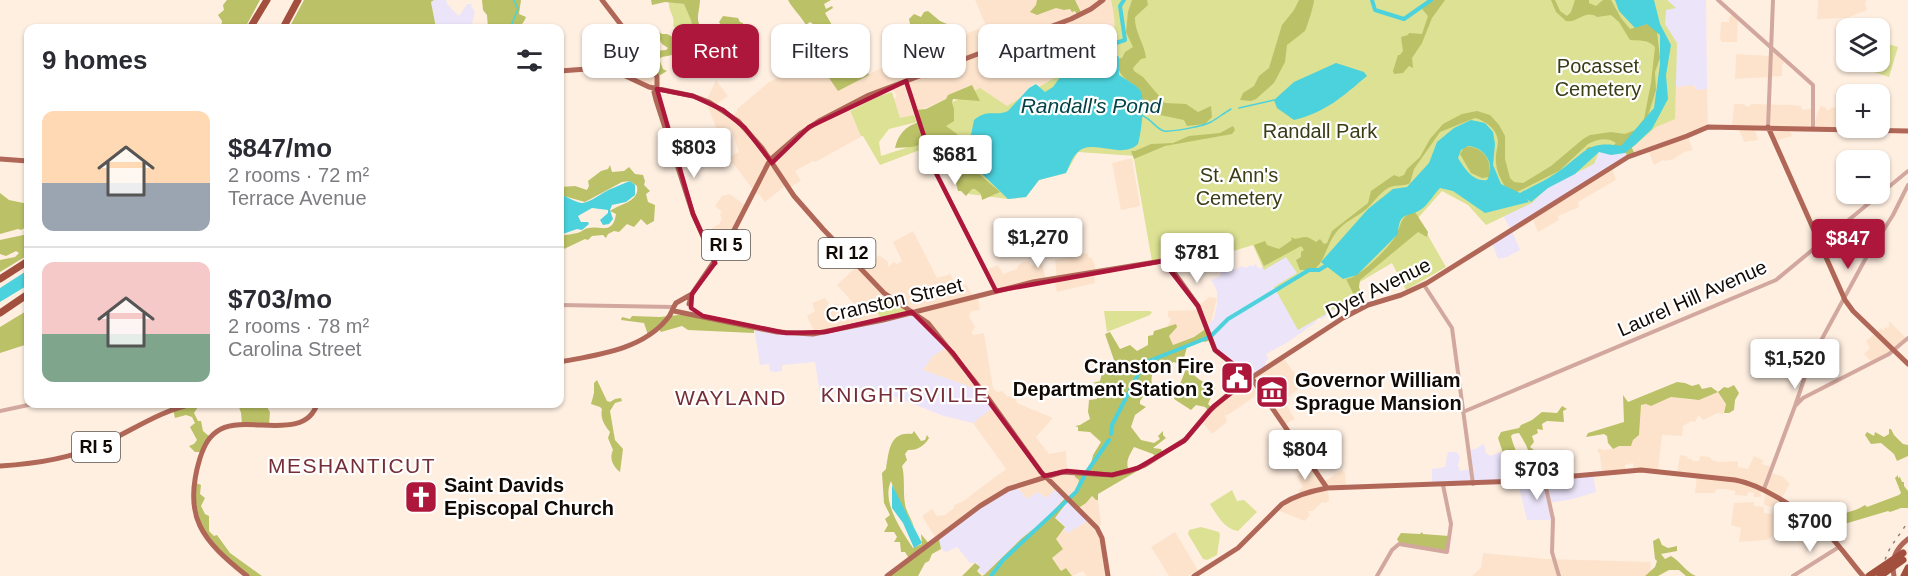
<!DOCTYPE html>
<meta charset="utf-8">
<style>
body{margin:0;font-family:Arial,sans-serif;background:#f7f7f7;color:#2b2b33;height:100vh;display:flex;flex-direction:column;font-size:22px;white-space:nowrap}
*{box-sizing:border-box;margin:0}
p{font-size:20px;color:#7c7c81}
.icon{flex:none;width:33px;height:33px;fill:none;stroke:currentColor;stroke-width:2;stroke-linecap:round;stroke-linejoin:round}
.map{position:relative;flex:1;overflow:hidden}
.drawer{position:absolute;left:24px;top:24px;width:540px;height:384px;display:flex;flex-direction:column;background:#fff;border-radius:12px;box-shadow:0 2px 4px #0004}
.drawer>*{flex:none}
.guide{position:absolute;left:582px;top:24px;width:570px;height:54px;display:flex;gap:12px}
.fabs{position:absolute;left:1836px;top:18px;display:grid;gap:12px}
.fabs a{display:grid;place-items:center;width:54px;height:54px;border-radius:12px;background:#fff;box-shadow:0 2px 4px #0004;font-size:30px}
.price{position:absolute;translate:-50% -51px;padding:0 14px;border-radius:6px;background:#fff;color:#222;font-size:20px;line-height:39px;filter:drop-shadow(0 2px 3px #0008)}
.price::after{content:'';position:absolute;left:50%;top:36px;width:18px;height:14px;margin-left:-9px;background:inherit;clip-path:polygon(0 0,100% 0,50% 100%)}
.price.current{background:#ac173b;color:#fff}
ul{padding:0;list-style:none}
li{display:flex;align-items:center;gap:18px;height:150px;padding:0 18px}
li+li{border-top:2px solid #e1e1e2}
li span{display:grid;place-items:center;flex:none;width:168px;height:120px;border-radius:12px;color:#555}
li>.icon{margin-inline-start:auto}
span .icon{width:72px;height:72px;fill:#fffc;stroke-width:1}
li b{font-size:26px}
h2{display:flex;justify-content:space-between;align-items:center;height:72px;padding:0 18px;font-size:26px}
.tag{padding:0 21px;border-radius:12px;background:#fff;box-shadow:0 2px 4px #0004;font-size:21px;line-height:54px}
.tag.current{background:#ac173b;color:#fff}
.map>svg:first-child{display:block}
.built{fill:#fde3cc}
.industrial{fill:#ece4f9}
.green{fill:#dce193}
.forest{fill:#bbc166}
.water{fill:#4bd2dc;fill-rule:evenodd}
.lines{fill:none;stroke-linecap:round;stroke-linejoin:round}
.stream{stroke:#4bd2dc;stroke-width:1.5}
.river{stroke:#4bd2dc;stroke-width:4}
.minor{stroke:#d2a79e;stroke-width:4}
.major{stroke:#b06758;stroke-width:5}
.highway{stroke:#a24f3e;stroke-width:7}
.rail{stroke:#8f8379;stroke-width:1.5;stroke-dasharray:3 6;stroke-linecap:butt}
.highway-bridge{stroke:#a24f3e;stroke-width:7}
.marked{fill:none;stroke:#ac173b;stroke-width:4.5;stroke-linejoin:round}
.labels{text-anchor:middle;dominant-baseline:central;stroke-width:4.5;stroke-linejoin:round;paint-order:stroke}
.shield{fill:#fff;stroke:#59544f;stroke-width:1.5}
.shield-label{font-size:18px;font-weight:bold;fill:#120a04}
.park-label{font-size:20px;fill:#3a3c15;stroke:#fff}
.street-label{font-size:20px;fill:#120a04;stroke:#fff}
.poi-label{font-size:20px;font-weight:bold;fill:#120a04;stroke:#fff;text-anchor:start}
.water-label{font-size:21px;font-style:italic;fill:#034347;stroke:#fff}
.neighbourhood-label{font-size:21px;letter-spacing:1.5px;fill:#752e37;stroke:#fff}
</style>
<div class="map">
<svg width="1908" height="576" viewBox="0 0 1908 576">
<rect width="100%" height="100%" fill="#ffefe1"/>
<path class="built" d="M975,0h62l-1,5 -5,6 4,3 21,-6 14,1 12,4 -7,-13h48l-2,32 -13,12 -41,22 -15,22 -10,1 -5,-6 -8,4 -18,22 -34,-15 -31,5 -23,10 -6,5 -17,5 -6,-20 3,-3 -6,-9 -42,19v5l13,25 -41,23 -6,3 -2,-1 -18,10 6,10 -13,7 -3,-2 -20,16 -6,-8h-3l-23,-31 -6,3 -2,-7 14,-7 -8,-23 -13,4 -12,-31 10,-22 12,16 -13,9 17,11 5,-4v-3l32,-27 43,-20 20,10 1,2 -3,4 8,13 58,-31 57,-25 5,2 28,-11z
M1818,0h49l-2,3 2,7 -20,8 -30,1z
M1733,13l5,4 -1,25h-15l-2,-3 1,-17h8v-4z
M1772,48l14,13 -4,4v11l-47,3 1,-25 34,2z
M646,57l7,11 4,21 -30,-12 2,-5 9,-6z
M1693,85l4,5 10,-1 1,38 -20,10 5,13 -9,2 -10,7 -9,2 -2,-1 -9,5 -6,-15 -13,4 -3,-8 13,-10 29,-49z
M1842,103l4,1v24l-57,1 3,7 -18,5 -6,-14h-14l4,13 -14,2 -6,-15 -6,-1 2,-22h9l6,3 2,-3 40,1 10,1 2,4 10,-2 1,17 6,-19 6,1 1,4 5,-4 7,2z
M1132,158l8,48 -19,4 -9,-47z
M1612,168l4,12 -38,22 1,5 -21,9 1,4 -21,12 -6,-14z
M730,194l16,12 -17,32 -4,-2 -8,3 -5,-11 7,-4 3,-5 -2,-4 2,-3 -7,-6 7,-10z
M913,231l24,47 11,-3 2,-2 7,15 9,-4 7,13h5l2,13 -9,1 -2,5 6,11 -3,5 1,3 11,-2 9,55 4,4 5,-1 6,6 7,-2 2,8 36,15 -17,19 13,17 17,-3 1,20 8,1 4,8 -3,13 -10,5 -20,1 -6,-6 -8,2 -5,4 -11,-13 -79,54 -15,-24 10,-7 5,7 8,-1 9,-7v-3l8,-3 44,-33 -33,-46 9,-32 -59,-21 9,-13 14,-10 -131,-14 -8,-17 8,-5 -3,-8 13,-5 4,5 -2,3 3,1 7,-4 4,7 12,-5 1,-1 -17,-19 20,-19 6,5 16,-16 9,7v5l6,-5 3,2 5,-3 -9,-19z
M1088,253v4l4,1 3,8 1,5 -2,1 1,11 -38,9 -3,-13 3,-2 -2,-17z
M1029,261l2,5 11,-2 4,16 -49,11 -11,-21 12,-5 5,9 14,-5v-2l5,-5z
M1209,297l8,1 -6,25 -8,10 -30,12 -7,-15 5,-11 -3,-2v-6l31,-1 -1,-4z
M1889,321l18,18 -12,12 -23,12 -8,-9 6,-6 -4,-7 15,-13 3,3v-3l5,-1z
M1283,357l20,29 -20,14 12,19 -11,6 -23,-33 -33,23h-3l2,7 -15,12 -10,-12v-2l35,-33z
M1718,392l8,12 -3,10 -5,-1 -15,7 -3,-4h-2l-3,6 -4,-1 -8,5 -1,10 -20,-1 -4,36h-25v-8l-8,2v7l-23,2 -2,-19 -3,-5 3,-2 2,2 11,-1 6,-3h6l14,-11 1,-29 6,-2 5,2 20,-9 22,3z
M1680,455l7,1 1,3 2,-1 3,3h6l1,-5 10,1 2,3 7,2 19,-1v6l10,2 6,-13 9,4 -1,4 10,3 -1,6 11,3 8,8 -9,15 33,24 -4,4 -33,7 -11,6 -27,2 2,-14 -10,-3 3,-22 20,-1v4l10,1v6l8,1 1,-7 -9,-2 1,-15 -4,-2v9h-7v-4l-6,-1 -1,4 -12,-1v-4l-9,-2h-10l-1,4h-20l2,-17 -20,-3z
M1310,467l13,15 19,-12 3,3 1,14 -18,1 1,13 -4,2 -3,-1 -9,9h-6l3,3 -5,7 -28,-11 24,-17 -3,-2 5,-4 -6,-11z
M1092,496l4,4h2l3,24 -4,5 11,47h-22l-3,-5 -11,5 -6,-8 -5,3 -9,-13 11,-9 -8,-10 9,-10 3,4 22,-13 -12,-11 9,-6z
M1175,532l23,38 -10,6h-19l-18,-29z
M1483,553l64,6 104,3 -1,14h-178l9,-8z"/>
<path class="industrial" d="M434,0h12l1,4 12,12 8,-12h5l-1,2 4,6 -3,11 4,5h-40l-5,-26z
M1654,0h52l1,89 -10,1 -3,-5 -21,2z
M1600,151l25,1 3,5 -116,74 8,19 -13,7 -9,2 -6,-16 19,-12 -10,-20 81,-41 7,-10z
M1286,253l66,45 -30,21 -4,-1 -3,5 -27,19 -22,12 2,5 -3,4 2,5 -15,9 -35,-24 -11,-26 8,-8 3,-15v-13l-6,-11 8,-3 2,-4 -2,-3 6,-3h4l5,3 8,-4 3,2 6,-3 2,2 2,-3 4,5z
M913,313l14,10 20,24 -15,10 -9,13 59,21 12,16 -21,16 -29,-7 -64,-25 -12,-2 -13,-1 -22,4 -1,2h-12l-5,-32 -33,3v6l-7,1 -5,-1 -1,-7 -9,1 -6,-38 57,7z
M1484,444l2,9 4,3 11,-4 4,7 -1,4 25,-1 3,2 1,16 16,-2 -3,-22 19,-2 3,24 25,-2 3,16 -23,7 -24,4 3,17h-25l-9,-38 -86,3v-16l13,-2 3,-15h9l3,6 -2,7 2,6 11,-2 -2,-19 6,-1z
M1016,486l11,13 11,-7 8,6 10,-9 9,9 -19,21 -24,19 -38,37 -7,-5v-7h-7l-13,-16 -11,5 -5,-3 -2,-10 38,-30z
M1069,501l20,19 -21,13 -4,-4 1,-3 -10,-8z"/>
<path class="green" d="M1111,0h556l9,8 -10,2 -1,14 12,19 -2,76 -19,8 -23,20 -13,6 -21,-1 -5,12 -46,23 -16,16 -46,22 -18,-20 -26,-14 -24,27 28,49 -40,23 -14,-27 -34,20 -1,13 -59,34 -24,-43 23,-14 -11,-16 -22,13 -11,-25 -52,16 -15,-8 -34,8 -18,-102 2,-3 -58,-4 -12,21 -27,7 -13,17 -18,2 -39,-5 -27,-68 -9,-14 47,-24 27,18 81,-48 -8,-13 29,-3c9,-12 5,-28 2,-42z
M669,2l15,2c2,5 7,12 9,19 3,11 -12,19 -21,14l6,-6 -5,-5c3,-10 -5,-14 -4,-24z
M1882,42l16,5 -9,30 -15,-5 3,-10h3z
M892,92l8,26 14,-3 3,7 -28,7 -10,13 2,14 43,-14 1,6 -45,17 -17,-29h-2l-11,-25 29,-15z
M884,296l21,14 -1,2 -24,6 -6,-14z
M1104,311h45l3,1 -2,3 -43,17z
M1232,490l5,11 7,-1 13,12 -19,19c-14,-2 -21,-16 -28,-27z
M1201,527l18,5 1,3 -3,20 -10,5 -4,-1 -15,-25 1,-4z"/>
<path class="forest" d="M227,0h33l-15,28h-35c6,-1 12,0 12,-7l-4,-6 6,-5 -1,-5z
M304,0h130l-3,2 5,26h-147z
M482,0h39l-2,14 7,3c-6,17 -22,12 -38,11l-1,-13 -4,-5z
M651,0h49c-1,18 -8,23 11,35l11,-2 1,-4 -4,-7 4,-6 15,2 2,4 3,1 1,13 -2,6 5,7 -4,5 -11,5 -4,-3 -5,3 -6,-1 -21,3 -24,-6 -10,2 -3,2 4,10 4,2 -10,6 -10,-18 7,-8 12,-1 2,-2 -6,-4 -9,-16 9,6h5l10,5c25,-5 13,-20 7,-35l-19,-2 -13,3z
M788,0h43l-7,4 2,5 6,-3 1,2 -8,5 7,12 -7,5v3l-7,4 -1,3 -3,-1 -6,3 3,-6 2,-12 -3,-2 -4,3c-5,-9 -14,-17 -18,-25z
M1037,0h38l7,14 -4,2 -3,-5 -3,1 -2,-3 -6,1 -8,-2 -19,7 -7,-3 6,-7z
M1132,0h15l1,5 -13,12c-1,14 10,28 11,41l-5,1 -8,9 1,3 9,6 22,26 21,1 12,8 13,-6 1,11 -7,7 -18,2 -3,-6 -29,-6 -11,-12h-2c2,-17 -13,-17 -21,-28 -3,-4 -4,-10 -5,-15l6,-1 3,-6 8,-5 -7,-15 2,-20z
M1299,0h15c0,5 -7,27 -9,31l-18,14 -2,17 -11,21 -18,16 -5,2 -11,-1 3,-7 11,-7 5,-10 10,-8 13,-43 12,-15z
M1430,0h15l-13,18 -10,25 -10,15 1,10 -4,-2 -6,7 -9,1 -1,-3 5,-16h2l3,-4 -2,-14 7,-2 1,-2 13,1 6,-18 -6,-7z
M1551,0h4l5,11 7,5 4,-4 4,-12h14v3l7,3 7,-6h8l10,18 9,11 17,-5 4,1 6,7 3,26 -5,14 1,18 -10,32 -16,22 5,10 -7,3 -3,-5h-38l-1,-3 3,-2h22l5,-4c-9,-6 -18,-4 -28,1l-29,27 -42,21 -11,-4c-5,-8 -10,-17 -10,-27 -1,-7 2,-13 2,-20 -1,-12 -12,-20 -23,-23l-35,14 -26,37 -4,14c-7,4 -14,1 -22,5 -10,6 -15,16 -24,23 -8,6 -19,11 -26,19 -11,12 -12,30 -24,40h-14l-4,-10 5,-3v-5l3,-2 -3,-4 -37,20 -10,-21 11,-4 2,4 12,4 13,-9 -1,-3 4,2c13,-2 9,-4 21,3l4,-3 4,5 3,-1 5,-12 36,-28 3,-12 23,-16 5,2 5,-2 3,-6 13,-12 10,-18 13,-15 19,-10 15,-3 13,4 9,10 6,11v23l5,19 4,4 9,1 28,-17 32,-27 7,-4 21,-3 14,2 10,-4 9,-11 7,-36 4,-36c-7,-8 -15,-6 -25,-7l-11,-18 -8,-7 -14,2c-11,-8 -19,6 -31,4l-10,-9z
M928,11l12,10 7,3 2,5 -30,8 -7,5v-9l-6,-4 4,-5 -1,-5 5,-5 7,3 3,-5z
M836,50h5l4,7 4,2 9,10 5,-2 6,8 -31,16 -9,-13 4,-4 -1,-2 -5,1 -13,-10 -6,-9 3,-2 4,8 15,-1 6,-3z
M972,85l8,16 -27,-2 -1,4 2,6v12l-8,5 11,8 1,3 -6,4 7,5 9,21 8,2 4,6 20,17 -18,8 -1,-6 -6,-5h-3l-6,7 -5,-5h-3l-3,-12 5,-3 1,-3 -3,-4 -4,-2 1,-3 -3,-7 -3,-1 -7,-11 -16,-2 -14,4 -17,1c3,-14 11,-22 24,-26l-2,-12 9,-1 20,-10 2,-4z
M1233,126l2,4 -3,4 -67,12 -31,13 -3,-8h4l16,-7 22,-1 16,-7 31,-3z
M1465,146c20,2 26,13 25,31l-8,1 -11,-5 -11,-19z
M610,165l2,7 12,-1 5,-4 6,7 8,1 2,6 -1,4 6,6 -4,3 2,8 7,3 -1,16 -7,4 -6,-6 -7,8 -7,-3 -8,8 -5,-1 -6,3 -2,4 -3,-3 -11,1 -4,4 -3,-1 -21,10 -4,-3v-10c6,-2 13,-1 20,-4 3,-1 5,-4 9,-4 10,-3 24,8 27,-14l-6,-3c10,-7 30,-9 27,-25l-7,-5 -8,1 -37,20 -25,-7v-8l15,-1 12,4 2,-4 -1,-5 13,-10 7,-2z
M0,193l9,7 19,4v22l-7,4 -3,-1 -18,5z
M1415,212l13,20 -1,5 -9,-5 -58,48 -1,7 6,19 -2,1 -4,-7h-5l-4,-3 3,-4 -7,-14c13,-1 39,-28 47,-39 9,-11 5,-25 22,-28z
M28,234v21l-28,17v-12l15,-3 4,-4 -3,-2 -10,5 -6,-2v-14z
M28,310v34l-28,9v-26z
M678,315h11l65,12v6l-66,-3 -6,-4 -21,6 -3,-4 -10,7 -4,-12 -23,-3 1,-3 8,2 2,-3 28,1z
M1176,324l1,3 -8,9 4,9 21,-8 13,-9 3,12 -5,2 -2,-1 -16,6 -3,11 -5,-1 -2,6 -4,-1 -3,5 -8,-2 -6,3c-7,8 -5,18 0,24l-9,-1 -7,10v3l6,3 -11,8 -4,12 10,13 13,3 6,-4 -2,-3 5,-5v4l3,3 -13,10 8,1 2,5 -7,4 -3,-4 -19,-7c-5,9 -9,15 -5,24l10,-1 -41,24v6h-2l-4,-4 -6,7 -9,6 -9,-8 -13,17 10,9 -9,12 7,10 -11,9 9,13 5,-3 6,8h-110l13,-13 5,4 -3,4 5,5 2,-1 38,-37 24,-19 19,-21 10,-4 4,-14 -4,-3v-5l14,1 4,-18 8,-13 -11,-10 -12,-1v-4l-3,-1 5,-1 10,-6 -2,-7 1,-12 8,-1 1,-15 -5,-1 7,-2 2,-8 5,-4 -1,-4 5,-1 3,-4 -9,-26 5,-2 10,17 10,-4 7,6 11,-6v-9l5,-1 1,-4z
M1186,369l14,11 15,8 -7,16 4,4 -3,3 -4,-4 -9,-2 -5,5 -17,-11z
M597,380l10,21 3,1 5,-3 6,-1 1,3 -7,2 -5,8 5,29 8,9 -3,23c-7,-6 -11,-13 -7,-22l-5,-12 2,-6c-6,-7 -10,-14 -8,-23l-2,-2 -9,-3 3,-11v-10z
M1677,382l8,1 7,3 7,-2 3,5 9,-2 7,5 6,-5 4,1 6,-3 5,8 -4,7 -1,10 -5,3h-5l2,-9 -8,-12 -19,8 -28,-3 -20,9 -5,-2 -5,1 -2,30 -6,5 -2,6h-12l-6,3 -5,-6 -1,-7 -3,-2 -18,3 2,-4 36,-11 -1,-27 5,7z
M194,404h6l-6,9 4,8h3l2,10 7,6 -8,15h-7l-6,-6 5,-2 3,-4 -7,-13 5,-4 -3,-6 -6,-2 -11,3 -2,-9z
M238,404h30v5l2,3 -1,13 -27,-1 -1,-11z
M1562,406l5,3 -4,2 1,11 -17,-1 -5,3 1,6 -6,-1 1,4 -6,3 2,6 -4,5 4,3 -1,7 -3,1c-1,-9 -6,-17 -11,-25l-6,1 -2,2c2,10 7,16 7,26l-14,2 1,-5 -7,-21 3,-6 18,-4 2,-3 11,-5 10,-8 15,1z
M1889,429h2l3,6 9,9 5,1v11l-11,5 -3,-7 -13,-11 -10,1 -6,-9 2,-3 7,4 1,-4 9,5 5,-3z
M914,431l7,10 4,-1 2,-5 2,3c-4,7 -12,13 -21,12l-3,4 2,6 -5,6c3,9 1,27 3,38 1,8 7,15 9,23l-18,-32 -5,-14c-10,21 11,50 22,67l9,-4 -1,-10 9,11 9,-6 2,10 -9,5 -3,7 -4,2 -7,13h-30l22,-16 -5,-8h-4l-1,-10h-6l3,-5 -3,-5h-10l4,-7 -3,-6 5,-4 -6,-12 -2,-30 4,-4c3,-17 3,-38 26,-35z
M1898,475v3l2,-1 2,5h2v4l4,5v17h-7l-11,4 -2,-1 -57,17 -10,-6 6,-5 -1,-3 4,-2 1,4h3l-1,-5 3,4c12,-3 20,-4 29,-10l2,2 32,-12 2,-2 -6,-15z
M194,482l7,3 -1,9 5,4 -4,8 4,8 4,2v15l5,5 3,-1 13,18 32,23h-15l-20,-17 -26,-32 -8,-38z
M1422,532l1,2 26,2 -2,16 -47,-8 -3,-5 4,-6 19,1z
M1659,538l3,7 6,3 9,-2v5l-16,3 4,5 6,-3c9,5 16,17 25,20h-10l-7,-6h-10l-11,6h-13l10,-9 2,-6 -2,-2 -2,-18z"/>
<path class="water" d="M1615,0h39l6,24 11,21 -5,30 2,24 -16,30 -17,16 -10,8 -14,2 -12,-3 -24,22 -27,14 -17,14 -4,-3 2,3 -44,11 -32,-22 -13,-3c-6,6 -11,15 -17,20 -14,11 -24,1 -25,26l-41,41 -14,4 -22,-17 47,-53 25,-20 14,-2 22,-24 8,-21 17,-14 17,-8 14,3 8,9 2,12 -2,21 8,19 19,9c13,-7 29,-14 42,-24 23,-17 27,-29 59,-23l33,-38 6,-44v-29l-13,-11 -12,4 -16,-17zM1468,146c17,1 28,19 19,34 -14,2 -22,-11 -29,-22l3,-8z
M1104,47l15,10v18c7,5 16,9 21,15 6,8 1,44 -2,54 -16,16 -46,-6 -60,8 -6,5 -9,15 -12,21l-27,7 -13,17 -18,2 -31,-30v-6l7,-11 -4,-6 -10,-6 4,-20c14,-12 20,-3 34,-9l21,-23 7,-4 9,8 8,-5 15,-21 20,-9z
M1336,63l28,9 3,4c-25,21 -41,36 -73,44l-17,-12 -3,-8 20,-18z
M630,181l5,4v10l-9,7 -14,3 -2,5 3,9 -4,5 -6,1 -3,-5 8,-7v-3l-16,-2 -14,8 3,6h7l1,2 -7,6 -5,-1 -17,6v-41c24,11 20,13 43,-1 8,-5 18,-8 27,-12z
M28,270v15l-28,17v-14z
M892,485l30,58 -8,5 -11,-25 -11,-15z"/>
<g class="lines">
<path class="stream" d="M510,28l8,-19 -4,-9
M1239,108l35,-8
M1141,115c11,4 15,14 23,16 9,1 40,-5 47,-9 7,-4 13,-9 20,-13"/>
<path class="river" d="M1372,0l3,10 29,9 27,-19
M1104,47l21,-7 -5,-34 4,-6
M1211,336l17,-17 81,-49h10l8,-5
M1111,434l1,-9 32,-62 63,-25
M991,576l12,-16 73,-68 10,-19 23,-33"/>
<path class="minor" d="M1718,0l95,85v44
M906,81l30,92 60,118
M1768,127l5,-127
M1424,285l28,43 21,156
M560,305l113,2
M1795,406l16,-47 56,-103 26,-41 15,-30
M0,411l33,-7
M1463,412l313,-132 132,-109
M1544,479l9,40 -1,33 7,24
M1764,489l31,-83 8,-8 86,-44 19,-16
M1377,576l15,-26 7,-6 48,8 4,-28 -8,-39
M1793,576l46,-29"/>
<path class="major" d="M602,0l49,64 6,13v15
M560,71l40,-3 15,3 34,16 44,9 16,6 29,19 24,27 32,48 29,33 61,64 44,30 60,75 53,74 56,56 5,10 6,38
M657,89l-3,3 2,8 37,114 22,49
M1768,127l77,173 8,11 55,53
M0,159l28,2
M689,304l3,-10 38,-56 40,-78 31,-27 18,-12 50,-26 202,-76 20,-10 12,-9
M674,311l103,21 36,2 70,-14 150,-38 129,-21 6,3 30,42 17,44 38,30 74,108 192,-7 122,-11 94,10c29,5 69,33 92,53 13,13 24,29 36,43
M560,362c36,-7 82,-12 107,-43 5,-5 5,-10 9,-16l16,-9
M0,466c34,-2 69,-7 100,-21 32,-14 60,-35 94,-41
M247,576c-45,-36 -65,-59 -47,-118 4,-12 9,-23 21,-29 27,-14 84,13 96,-25
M887,576l93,-70 28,-17 54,-17 50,3 18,-4 15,-6 41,-26 23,-28 28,-24 106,-69 25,-13 33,-10 26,-12 201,-126 59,-21 21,-9 200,4
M1194,576l44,-28 44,-44c14,-9 29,-13 45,-16
M1894,576c-3,-16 1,-27 14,-37"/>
<path class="highway" d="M250,28l17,-28
M283,28l15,-28
M0,279l28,-18
M0,313l28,-19
M1904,576l4,-8"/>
<path class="rail" d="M1878,576l12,-28 18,-26"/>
<path class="highway-bridge" d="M1869,576l34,-23
M1880,576l23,-16"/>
</g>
<path class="marked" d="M906,81l30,92 60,118 167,-30 35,45 17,44 36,28 -37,28 -30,35 -46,27 -26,7 -45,-4 -23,5 -91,-123 -41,-41 -87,20 -39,1 -83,-17 -12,-8 1,-14 23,-31 -22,-49 -36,-125 36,7 30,14 22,18 27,35 37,-36z"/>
<defs>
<g id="civic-square" transform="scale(1.725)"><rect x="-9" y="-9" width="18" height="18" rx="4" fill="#ac173b" stroke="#fff"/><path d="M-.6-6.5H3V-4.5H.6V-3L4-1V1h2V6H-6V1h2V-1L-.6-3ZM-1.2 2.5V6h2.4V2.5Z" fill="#fff"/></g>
<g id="museum-square" transform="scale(1.725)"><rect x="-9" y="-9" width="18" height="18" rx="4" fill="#ac173b" stroke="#fff"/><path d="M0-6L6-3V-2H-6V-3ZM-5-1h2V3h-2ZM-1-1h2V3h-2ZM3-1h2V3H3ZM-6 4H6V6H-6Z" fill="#fff"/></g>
<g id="church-square" transform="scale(1.725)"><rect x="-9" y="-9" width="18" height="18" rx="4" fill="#ac173b" stroke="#fff"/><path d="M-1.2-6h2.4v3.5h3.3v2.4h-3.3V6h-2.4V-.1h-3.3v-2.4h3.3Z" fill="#fff"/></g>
</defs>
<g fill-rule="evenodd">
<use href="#civic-square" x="1237" y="378"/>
<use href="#museum-square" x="1272" y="392"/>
<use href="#church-square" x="421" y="497"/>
</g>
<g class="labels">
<g class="shield">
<rect x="702" y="230" width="48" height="30" rx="4.5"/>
<rect x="818.5" y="238" width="57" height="30" rx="4.5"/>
<rect x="72" y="432" width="48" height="30" rx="4.5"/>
</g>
<g class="shield-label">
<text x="726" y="245">RI 5</text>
<text x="847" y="253">RI 12</text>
<text x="96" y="447">RI 5</text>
</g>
<g class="park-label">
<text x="1598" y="66">Pocasset<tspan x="1598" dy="23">Cemetery</tspan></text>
<text x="1320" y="131">Randall Park</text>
<text x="1239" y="175">St. Ann's<tspan x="1239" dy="23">Cemetery</tspan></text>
</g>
<g class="street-label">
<text transform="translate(1378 288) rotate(-26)">Dyer Avenue</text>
<text transform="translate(1692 298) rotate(-24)">Laurel Hill Avenue</text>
<text transform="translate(894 300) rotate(-13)">Cranston Street</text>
</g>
<g class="poi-label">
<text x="1214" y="366" text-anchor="end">Cranston Fire<tspan x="1214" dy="23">Department Station 3</tspan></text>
<text x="1295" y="380">Governor William<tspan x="1295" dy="23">Sprague Mansion</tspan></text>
<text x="444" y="485">Saint Davids<tspan x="444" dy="23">Episcopal Church</tspan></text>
</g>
<g class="water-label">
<text x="1091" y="105">Randall's Pond</text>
</g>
<g class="neighbourhood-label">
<text x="905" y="394">KNIGHTSVILLE</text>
<text x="731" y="397">WAYLAND</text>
<text x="352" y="465">MESHANTICUT</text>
</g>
</g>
</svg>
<div class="fabs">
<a><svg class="icon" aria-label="layers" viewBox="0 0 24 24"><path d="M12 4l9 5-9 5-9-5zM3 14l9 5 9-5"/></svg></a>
<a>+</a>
<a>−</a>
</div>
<b class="price" style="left:694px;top:179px">$803</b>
<b class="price" style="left:955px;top:186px">$681</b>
<b class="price" style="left:1038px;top:269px">$1,270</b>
<b class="price current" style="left:1848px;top:270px">$847</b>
<b class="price" style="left:1197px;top:284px">$781</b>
<b class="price" style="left:1795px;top:390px">$1,520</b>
<b class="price" style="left:1305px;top:481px">$804</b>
<b class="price" style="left:1537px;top:501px">$703</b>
<b class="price" style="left:1810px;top:553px">$700</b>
<div class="guide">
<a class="tag">Buy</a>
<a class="tag current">Rent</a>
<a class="tag">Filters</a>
<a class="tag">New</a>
<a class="tag">Apartment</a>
</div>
<section class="drawer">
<h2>9 homes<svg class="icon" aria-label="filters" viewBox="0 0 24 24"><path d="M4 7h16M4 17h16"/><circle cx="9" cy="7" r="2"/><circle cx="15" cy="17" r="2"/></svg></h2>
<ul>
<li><span style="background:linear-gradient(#ffd9b3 60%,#9aa5b1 0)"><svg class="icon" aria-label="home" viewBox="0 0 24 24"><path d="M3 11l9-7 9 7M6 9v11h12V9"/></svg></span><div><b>$847/mo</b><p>2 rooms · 72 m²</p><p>Terrace Avenue</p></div></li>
<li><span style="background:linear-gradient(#f6c9c9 60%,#7fa58c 0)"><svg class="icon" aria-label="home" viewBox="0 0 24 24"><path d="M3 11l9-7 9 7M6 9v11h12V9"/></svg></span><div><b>$703/mo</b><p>2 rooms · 78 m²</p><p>Carolina Street</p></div></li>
</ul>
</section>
</div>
